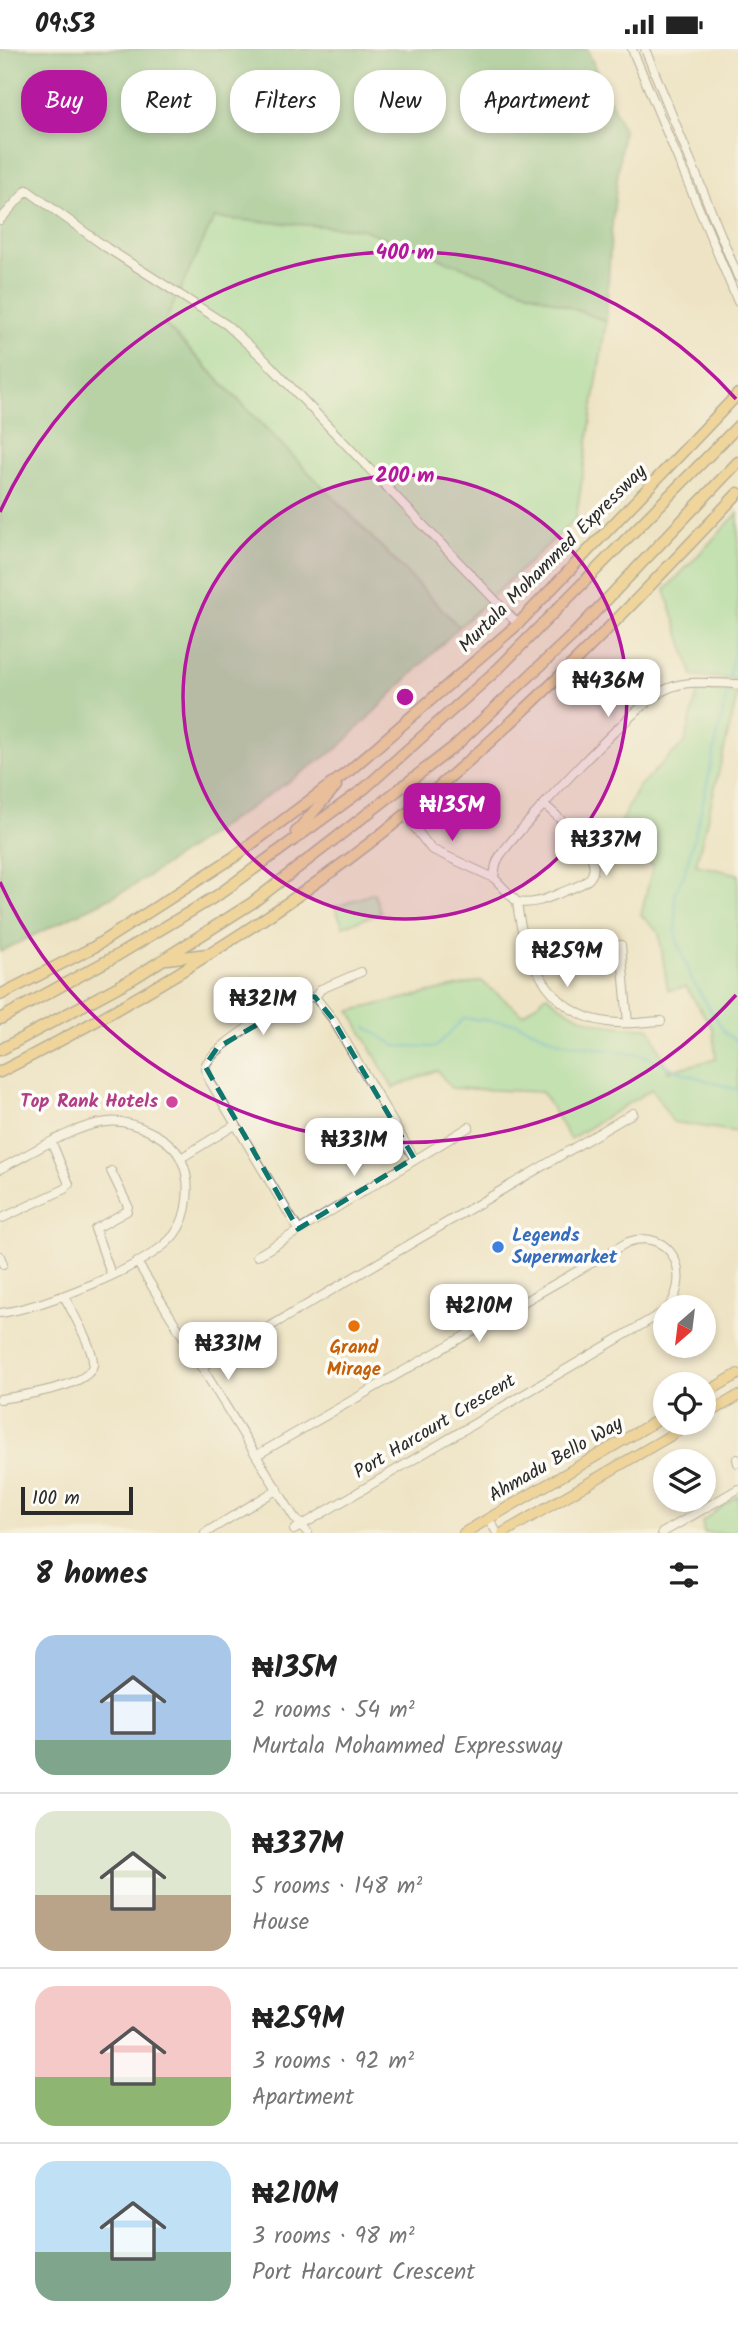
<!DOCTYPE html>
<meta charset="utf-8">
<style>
body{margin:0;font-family:Kalam,sans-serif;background:#f2f2f2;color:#222;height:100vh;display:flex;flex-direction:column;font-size:26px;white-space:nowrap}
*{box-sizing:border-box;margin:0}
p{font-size:23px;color:#767676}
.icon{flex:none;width:38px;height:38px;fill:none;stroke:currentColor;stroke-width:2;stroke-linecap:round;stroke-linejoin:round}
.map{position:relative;height:1484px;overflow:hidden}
.sheet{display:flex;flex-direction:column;background:#fff;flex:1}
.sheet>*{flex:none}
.guide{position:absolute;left:21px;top:21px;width:696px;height:63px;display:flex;gap:14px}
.needle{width:46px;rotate:208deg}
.controls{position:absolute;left:653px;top:1246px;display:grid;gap:14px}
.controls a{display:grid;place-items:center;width:63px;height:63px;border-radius:50%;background:#fff;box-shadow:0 4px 10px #0003;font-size:35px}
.scale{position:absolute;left:21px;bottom:18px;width:112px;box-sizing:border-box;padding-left:7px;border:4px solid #2b2b2b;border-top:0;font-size:19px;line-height:24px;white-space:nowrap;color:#2b2b2b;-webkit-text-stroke:5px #fdfcf7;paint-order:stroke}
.price{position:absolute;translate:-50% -60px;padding:0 16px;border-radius:14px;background:#fff;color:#222;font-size:23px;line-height:46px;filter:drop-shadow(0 2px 4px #0008)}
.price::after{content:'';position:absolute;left:50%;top:42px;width:21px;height:16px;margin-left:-10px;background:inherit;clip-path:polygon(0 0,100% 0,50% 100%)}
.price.active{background:#b5179e;color:#fff}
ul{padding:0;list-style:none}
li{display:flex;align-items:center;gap:21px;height:175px;padding:0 35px}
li+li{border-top:2px solid #e0e0e0}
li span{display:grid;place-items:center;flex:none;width:196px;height:140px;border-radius:21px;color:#555}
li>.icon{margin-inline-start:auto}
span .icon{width:84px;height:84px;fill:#fffc;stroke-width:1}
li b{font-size:30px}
h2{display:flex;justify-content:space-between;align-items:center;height:84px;padding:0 35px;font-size:30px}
.pill{padding:0 24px;border-radius:28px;background:#fff;box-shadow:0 4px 10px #0003;font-size:24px;line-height:63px}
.pill.active{background:#b5179e;color:#fff}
.status{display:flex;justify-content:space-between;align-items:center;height:49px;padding:0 35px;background:#fff;direction:ltr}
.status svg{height:19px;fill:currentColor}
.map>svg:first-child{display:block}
.green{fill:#91dd9a;stroke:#5e8462;stroke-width:2}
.forest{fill:#74bc82;stroke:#507456;stroke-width:2}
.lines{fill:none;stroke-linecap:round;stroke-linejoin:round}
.stream{stroke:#49b7c3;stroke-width:2.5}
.minor-casing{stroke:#6f6c61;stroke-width:10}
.major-casing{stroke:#6f6c61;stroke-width:12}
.highway-casing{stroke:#6f6c61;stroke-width:13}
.minor{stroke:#fff;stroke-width:8}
.major{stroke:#efc469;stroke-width:10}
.highway{stroke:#efc469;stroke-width:10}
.marked{fill:none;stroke:#0f766e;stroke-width:5;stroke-dasharray:14 9;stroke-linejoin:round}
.ring{fill:none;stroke:#b5179e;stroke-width:3.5}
.hotel-dot{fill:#d1479c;stroke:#fdfcf7;stroke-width:2.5}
.shop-dot{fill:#3f7fe0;stroke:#fdfcf7;stroke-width:2.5}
.food-dot{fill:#e8710a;stroke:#fdfcf7;stroke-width:2.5}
.labels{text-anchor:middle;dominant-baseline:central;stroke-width:7;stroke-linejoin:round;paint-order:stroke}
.street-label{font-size:19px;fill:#2b2b2b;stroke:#fdfcf7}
.hotel-label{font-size:19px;font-weight:bold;fill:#b23c85;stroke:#fdfcf7;text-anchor:end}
.shop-label{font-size:19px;font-weight:bold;fill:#366cbe;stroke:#fdfcf7;text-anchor:start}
.food-label{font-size:19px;font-weight:bold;fill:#c56008;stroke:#fdfcf7}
.centre{fill:#b5179e;stroke:#fdfcf7;stroke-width:3.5}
.ring-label{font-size:21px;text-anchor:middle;font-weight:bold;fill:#b5179e;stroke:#fdfcf7;stroke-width:7;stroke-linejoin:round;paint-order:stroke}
</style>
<div class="status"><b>09:53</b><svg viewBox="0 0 49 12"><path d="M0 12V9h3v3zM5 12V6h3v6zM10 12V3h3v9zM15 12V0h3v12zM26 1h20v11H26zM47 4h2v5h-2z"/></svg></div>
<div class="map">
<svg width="738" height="1484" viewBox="0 0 738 1484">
<rect width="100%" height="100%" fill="#fdfcf7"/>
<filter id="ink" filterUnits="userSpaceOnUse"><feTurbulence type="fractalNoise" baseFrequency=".0143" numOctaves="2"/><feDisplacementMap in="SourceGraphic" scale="14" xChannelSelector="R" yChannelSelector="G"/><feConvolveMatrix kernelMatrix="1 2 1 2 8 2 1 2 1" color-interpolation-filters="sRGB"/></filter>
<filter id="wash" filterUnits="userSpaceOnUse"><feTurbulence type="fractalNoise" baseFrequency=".00686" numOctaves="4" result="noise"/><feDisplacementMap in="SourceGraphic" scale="28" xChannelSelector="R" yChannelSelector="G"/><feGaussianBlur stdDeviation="1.57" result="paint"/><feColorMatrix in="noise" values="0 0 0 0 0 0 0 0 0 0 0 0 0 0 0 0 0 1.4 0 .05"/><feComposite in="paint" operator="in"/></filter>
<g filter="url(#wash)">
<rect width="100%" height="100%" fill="#eee4c5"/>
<path class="green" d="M214,169l148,11 244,92 -30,198 -117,108 -295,-304z
M738,464v166l-45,-3 -28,-86z
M698,641l40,3 -42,172 42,9v258l-65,-10 -21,-33 -82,50 -28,-47 -91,-4 -14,-18 -44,18 -43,-77 131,-30 42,33 24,-19c35,30 59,32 103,33l18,43 48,-12 -3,-30 -27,-42 -18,3 -9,-57 -18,-18 12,-50 -38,-21 11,-34 13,-24 46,-44z
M374,844l7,20 -38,13 -8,-19z
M738,1446v38h-34l-2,-11z"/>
<path class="forest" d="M0,0h587l36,80 -12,105 -5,87 -244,-92 -148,-11 -50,106 295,303 -122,122 -205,138 -132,65z"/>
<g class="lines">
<path class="stream" d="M729,628l9,-49
M727,644l-27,122 -16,60 -9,17 1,45 16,43 33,53 13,9
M366,978l30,19 40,1 28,-29 52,5 44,19 85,14 44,19 49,15"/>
</g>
</g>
<g filter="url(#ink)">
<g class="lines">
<g class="minor-casing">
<path id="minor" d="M632,0l106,253
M645,0l93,228
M0,171l27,-30 80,58 120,77 37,34 254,265
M545,756c14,14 64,52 44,74 -6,6 -17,9 -24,12 -17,7 -30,14 -48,11l-23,-24c1,-10 2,-18 8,-25 23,-31 136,-153 167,-165 21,-9 47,-4 69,-4
M405,766l26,34 63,29
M517,853c6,53 31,112 90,120 18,3 37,0 54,-1
M621,896l7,78
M315,948l6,-8 40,-17
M181,1109l54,-33
M0,1120c30,-15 74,-44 107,-47 23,-3 64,15 74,37 11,22 8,57 -7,76 -26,32 -133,73 -174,78
M111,1122l17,35 -1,5 -32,18 16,45
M0,1170l65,-30 4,-5 -17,-41
M298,1180l-90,-151 -3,-12c8,-20 88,-71 110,-69l17,21 82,140
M0,1207l3,8
M257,1207l212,-129
M137,1213l157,255 14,16
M201,1318l432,-254
M0,1350c19,-3 89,-12 93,-34 2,-15 -22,-55 -29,-69
M257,1406l371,-213c43,-14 64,31 41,65
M737,1410l1,4
M489,1470l8,14
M294,1481l371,-219
M205,1484l73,-44
M662,1484l76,-44"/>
</g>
<g class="major-casing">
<path id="major" d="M704,1345l34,-20
M704,1367l34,-20
M464,1484l201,-117
M503,1484l189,-110"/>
</g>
<g class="highway-casing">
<path id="highway" d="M296,783l40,-46
M167,910l40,-5
M0,946l94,-48 140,-90 115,-86 169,-147 220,-230
M0,970l118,-64 100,-60 147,-107 134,-120 239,-242
M0,1001l134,-72 118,-75 203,-157 118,-111 165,-173
M0,1023c143,-73 282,-156 406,-258 120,-98 227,-209 332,-321"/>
</g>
<use href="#minor" class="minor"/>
<use href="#major" class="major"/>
<use href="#highway" class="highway"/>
</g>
</g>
<path d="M0 0H738V1484H0ZM306,947l9,1 17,21 82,140 -116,71 -93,-163 12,-18z" fill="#eee4c5" fill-opacity=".55" fill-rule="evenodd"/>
<path class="marked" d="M306,947l9,1 17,21 82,140 -116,71 -93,-163 12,-18z"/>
<circle cx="405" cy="648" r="222" fill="#b5179e" fill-opacity=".12"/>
<g class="ring">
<circle cx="405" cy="648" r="222"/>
<path d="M736 946A445 445 0 0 1 0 833M0 463A445 445 0 0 1 736 350"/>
</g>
<circle class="hotel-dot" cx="172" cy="1053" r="7"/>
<circle class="shop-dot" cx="498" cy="1198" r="7"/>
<circle class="food-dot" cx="354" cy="1277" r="7"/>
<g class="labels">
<g class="street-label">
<text transform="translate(553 510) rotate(-45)">Murtala Mohammed Expressway</text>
<text transform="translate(435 1378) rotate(-31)">Port Harcourt Crescent</text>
<text transform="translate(556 1411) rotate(-30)">Ahmadu Bello Way</text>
</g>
<g class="hotel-label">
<text x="158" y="1053">Top Rank Hotels</text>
</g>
<g class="shop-label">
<text x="512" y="1187">Legends<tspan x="512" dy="22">Supermarket</tspan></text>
</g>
<g class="food-label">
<text x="354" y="1299">Grand<tspan x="354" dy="22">Mirage</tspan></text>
</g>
</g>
<circle cx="405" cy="648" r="10" class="centre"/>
<g class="ring-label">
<text x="405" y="210">400 m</text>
<text x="405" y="433">200 m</text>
</g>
</svg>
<div class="controls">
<a><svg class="needle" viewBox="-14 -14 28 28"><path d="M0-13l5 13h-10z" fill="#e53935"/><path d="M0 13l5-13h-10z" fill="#767676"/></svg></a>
<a><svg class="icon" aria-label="locate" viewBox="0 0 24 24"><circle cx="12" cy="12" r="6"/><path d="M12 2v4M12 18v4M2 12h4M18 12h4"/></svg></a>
<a><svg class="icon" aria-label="layers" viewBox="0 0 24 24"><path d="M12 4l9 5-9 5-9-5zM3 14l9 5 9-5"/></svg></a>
</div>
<div class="scale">100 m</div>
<b class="price" style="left:608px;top:670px">₦436M</b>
<b class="price active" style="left:452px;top:794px">₦135M</b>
<b class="price" style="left:606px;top:829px">₦337M</b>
<b class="price" style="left:567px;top:940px">₦259M</b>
<b class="price" style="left:263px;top:988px">₦321M</b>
<b class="price" style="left:354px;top:1129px">₦331M</b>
<b class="price" style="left:479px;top:1295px">₦210M</b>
<b class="price" style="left:228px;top:1333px">₦331M</b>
<div class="guide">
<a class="pill active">Buy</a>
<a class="pill">Rent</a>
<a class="pill">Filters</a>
<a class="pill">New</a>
<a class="pill">Apartment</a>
</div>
</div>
<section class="sheet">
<h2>8 homes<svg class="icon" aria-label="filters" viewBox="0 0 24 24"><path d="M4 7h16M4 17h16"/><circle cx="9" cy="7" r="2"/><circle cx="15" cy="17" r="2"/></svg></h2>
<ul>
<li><span style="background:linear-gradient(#a9c7e8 75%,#7fa58c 0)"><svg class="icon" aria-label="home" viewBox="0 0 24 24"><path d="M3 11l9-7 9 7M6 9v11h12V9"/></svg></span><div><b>₦135M</b><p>2 rooms · 54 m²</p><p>Murtala Mohammed Expressway</p></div></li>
<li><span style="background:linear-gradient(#dfe7d0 60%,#b9a48a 0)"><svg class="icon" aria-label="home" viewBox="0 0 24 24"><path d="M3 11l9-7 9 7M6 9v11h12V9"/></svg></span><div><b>₦337M</b><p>5 rooms · 148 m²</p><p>House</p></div></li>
<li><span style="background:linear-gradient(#f6c9c9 65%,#8fb573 0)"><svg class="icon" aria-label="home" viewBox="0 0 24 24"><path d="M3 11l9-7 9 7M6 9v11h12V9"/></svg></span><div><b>₦259M</b><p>3 rooms · 92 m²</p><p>Apartment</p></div></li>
<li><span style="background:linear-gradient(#bfe0f5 65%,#7fa58c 0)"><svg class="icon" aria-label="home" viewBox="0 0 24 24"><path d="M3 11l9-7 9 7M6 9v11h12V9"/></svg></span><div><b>₦210M</b><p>3 rooms · 98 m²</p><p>Port Harcourt Crescent</p></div></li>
</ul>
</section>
